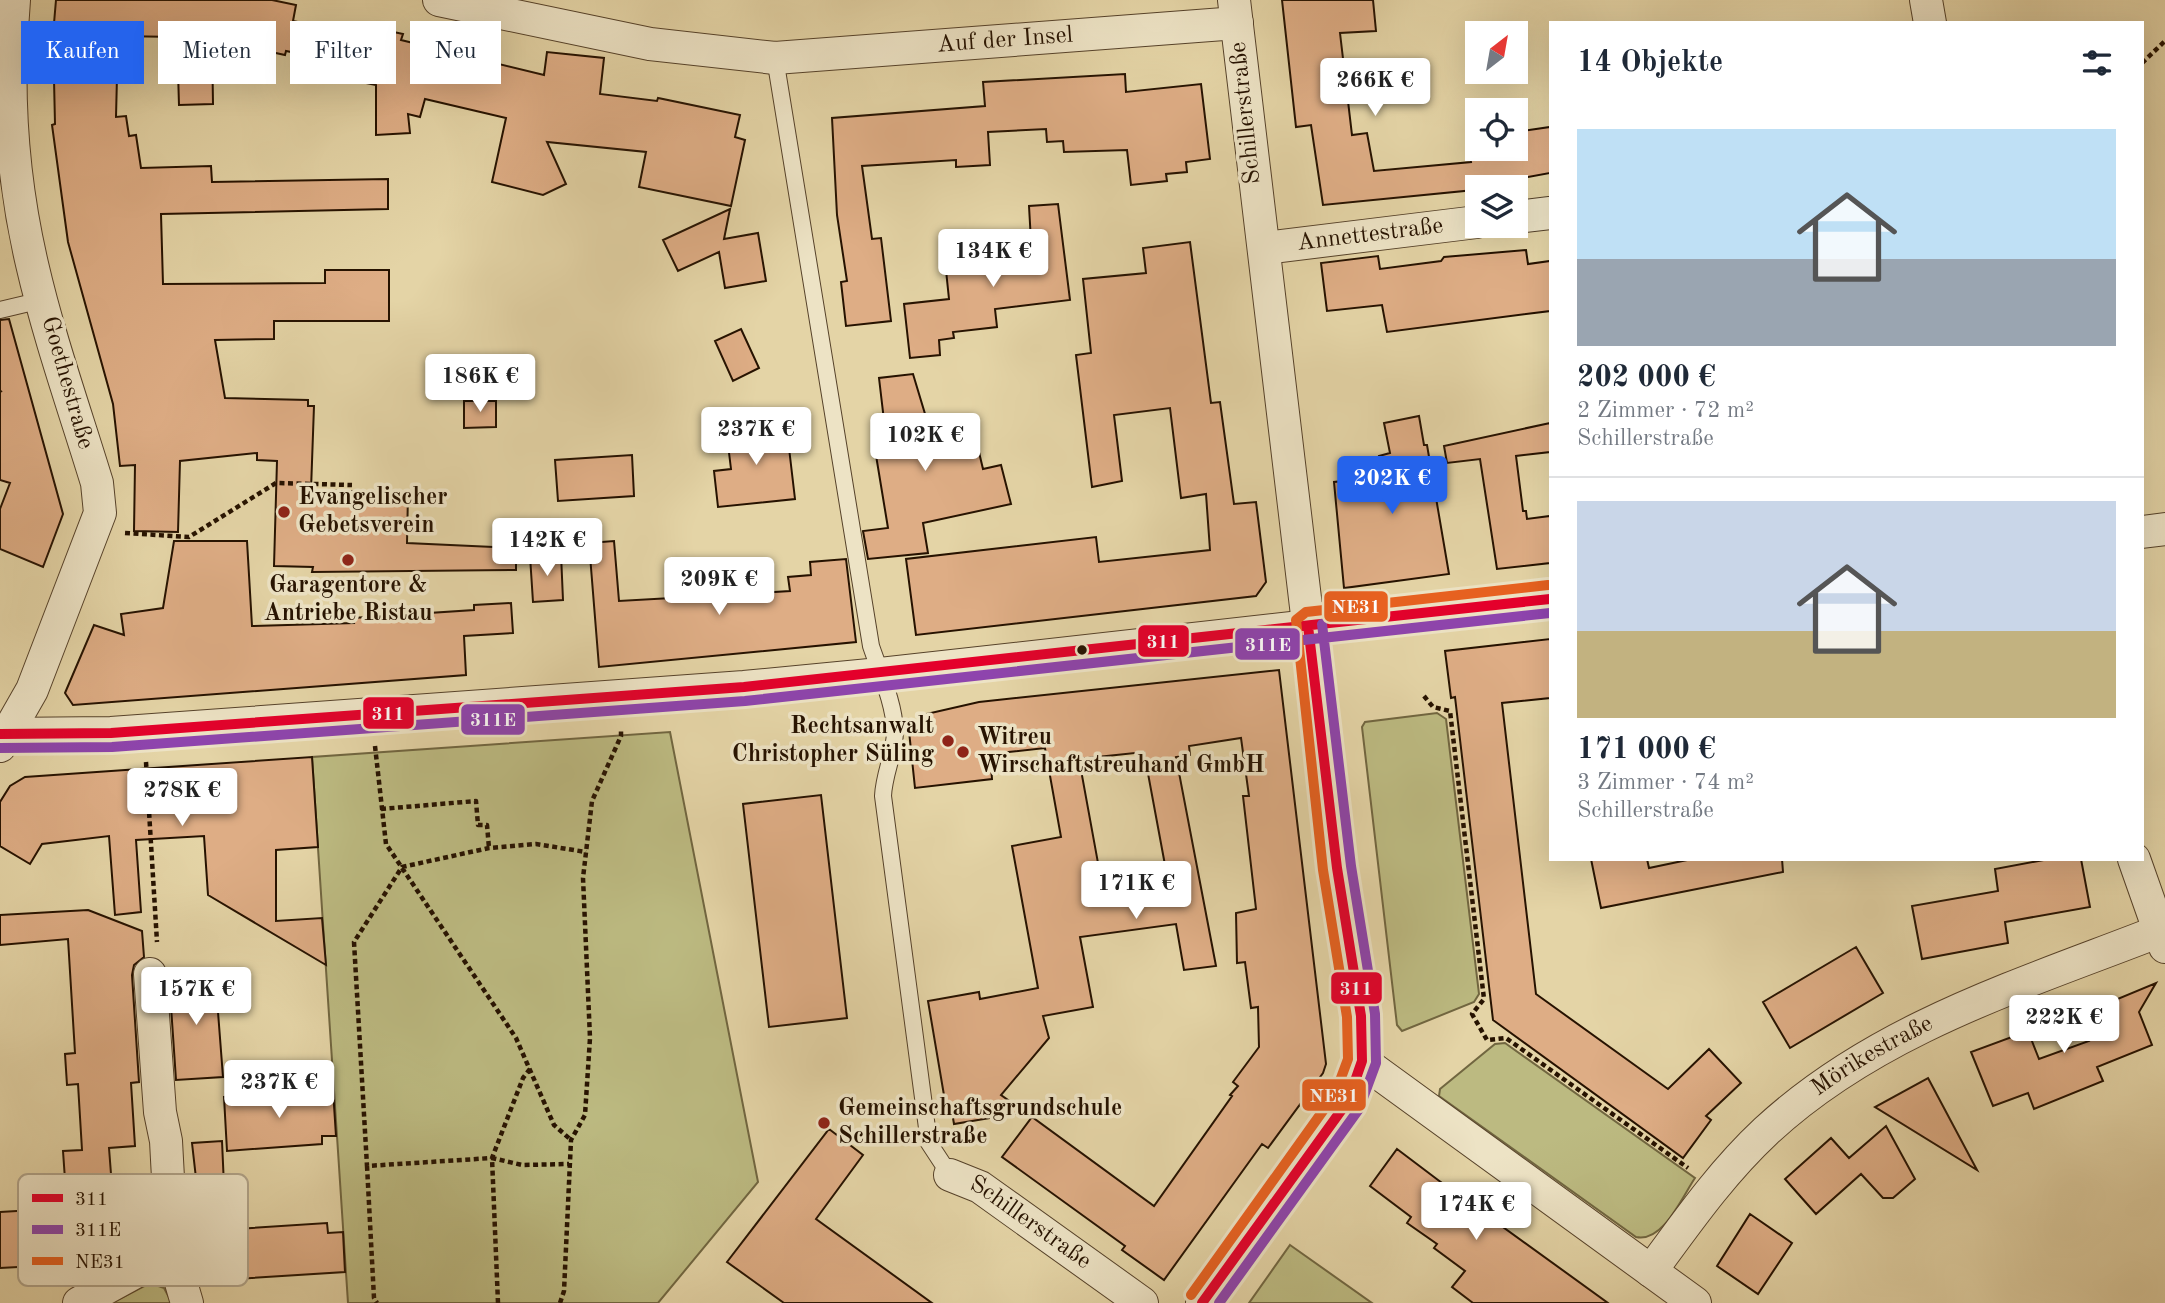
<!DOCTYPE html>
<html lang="de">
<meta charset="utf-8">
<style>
body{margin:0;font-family:"Old Standard TT",serif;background:#f6f6f7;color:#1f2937;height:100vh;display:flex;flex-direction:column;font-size:26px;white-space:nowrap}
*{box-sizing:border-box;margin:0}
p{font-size:23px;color:#747a83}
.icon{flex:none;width:38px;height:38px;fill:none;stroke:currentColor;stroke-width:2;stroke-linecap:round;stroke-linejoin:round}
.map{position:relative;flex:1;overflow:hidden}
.panel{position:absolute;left:1549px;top:21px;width:595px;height:840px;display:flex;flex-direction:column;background:#fff;border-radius:0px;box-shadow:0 7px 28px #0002}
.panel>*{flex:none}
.banner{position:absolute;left:21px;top:21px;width:665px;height:63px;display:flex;gap:14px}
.needle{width:46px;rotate:31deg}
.buttons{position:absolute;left:1465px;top:21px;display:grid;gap:14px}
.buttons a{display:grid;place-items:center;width:63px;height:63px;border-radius:0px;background:#fff;box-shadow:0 7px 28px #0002;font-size:35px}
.price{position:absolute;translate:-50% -60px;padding:0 16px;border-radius:7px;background:#fff;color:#222;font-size:23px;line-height:46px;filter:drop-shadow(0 2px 4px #0008)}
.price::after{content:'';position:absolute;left:50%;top:42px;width:21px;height:16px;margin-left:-10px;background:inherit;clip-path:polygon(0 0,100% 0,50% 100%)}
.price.active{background:#2563eb;color:#fff}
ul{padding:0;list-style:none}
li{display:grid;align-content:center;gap:14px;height:371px;padding:0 28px}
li+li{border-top:2px solid #e0e1e3}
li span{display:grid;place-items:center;height:217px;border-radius:0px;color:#555}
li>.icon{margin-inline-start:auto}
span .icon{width:126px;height:126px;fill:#fffc;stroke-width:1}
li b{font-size:30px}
h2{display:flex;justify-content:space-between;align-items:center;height:84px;padding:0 28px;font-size:30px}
.pill{padding:0 24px;border-radius:0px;background:#fff;box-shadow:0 7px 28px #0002;font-size:24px;line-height:63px}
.pill.active{background:#2563eb;color:#fff}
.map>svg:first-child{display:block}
.green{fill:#bcba81;stroke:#716640;stroke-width:2}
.building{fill:#dead85;stroke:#261200;stroke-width:2;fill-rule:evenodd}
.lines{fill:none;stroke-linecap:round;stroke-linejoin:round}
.service-casing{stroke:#56422a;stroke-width:18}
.minor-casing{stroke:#56422a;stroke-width:34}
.path{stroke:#261200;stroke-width:4.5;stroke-dasharray:5 3.5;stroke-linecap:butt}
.service{stroke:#ede3c5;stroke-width:16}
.minor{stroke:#ede3c5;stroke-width:32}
.bus-1-casing{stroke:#ede3c5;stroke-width:16}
.bus-2-casing{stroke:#ede3c5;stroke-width:16}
.bus-3-casing{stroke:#ede3c5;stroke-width:16}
.bus-1{stroke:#e4002b;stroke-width:10}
.bus-2{stroke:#8e44ad;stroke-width:10}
.bus-3{stroke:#e86120;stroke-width:10}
.poi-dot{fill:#8f2418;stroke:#ede3c5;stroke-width:2.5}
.bus-dot{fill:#261200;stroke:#ede3c5;stroke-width:2.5}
.labels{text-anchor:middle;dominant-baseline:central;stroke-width:7;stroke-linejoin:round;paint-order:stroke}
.street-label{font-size:24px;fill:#261200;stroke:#ede3c5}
.poi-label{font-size:24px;font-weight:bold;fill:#261200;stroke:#ede3c5;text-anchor:start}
.key{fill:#ede3c5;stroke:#b1a48a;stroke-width:2}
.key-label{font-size:19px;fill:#261200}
.line-badge{stroke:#ede3c5;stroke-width:2.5}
.badge-label{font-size:19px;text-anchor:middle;font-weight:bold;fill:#fff}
</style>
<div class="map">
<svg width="2165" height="1303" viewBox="0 0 2165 1303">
<rect width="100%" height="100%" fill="#e4d4a6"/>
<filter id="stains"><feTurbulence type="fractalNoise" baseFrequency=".00286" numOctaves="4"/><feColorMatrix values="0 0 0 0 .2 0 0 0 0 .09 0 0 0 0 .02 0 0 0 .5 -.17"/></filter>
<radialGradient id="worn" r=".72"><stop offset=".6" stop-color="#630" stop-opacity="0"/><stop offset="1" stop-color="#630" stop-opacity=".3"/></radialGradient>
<path class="green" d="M1437,713l9,6 33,275 -5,8 -72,29 -5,-6 -35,-298 3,-5z
M670,732l88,450 -100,121h-310l-36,-546z
M1505,1043l190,135c-13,19 -32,65 -59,59l-197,-141 1,-7 55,-45z
M1290,1245l82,58h-123z
M150,1283l14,5 8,15h-60z"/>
<path class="building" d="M56,0h216l24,5 -3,16 57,12 2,-10 51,11 -2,6 143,35 3,-23 57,6 -4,36 57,7 1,-3 82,17 -5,22 10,3 -14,66 -92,-19 7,-35 -99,-10 19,42 -23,11 -51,-13 14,-64 -81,-19 -5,18 -12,-3 2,19 -34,2v-50l-35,-7 3,-15 -58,-12 -1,4 -73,-16 1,65 -34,1 -2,-68 -59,-1 -2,81 10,-1 3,20 7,-1 5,33 70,-2 1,16 176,-3v30l-227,5 2,70 162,-1v-13h64v51h-115v18l-59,1 10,58 83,2v6h6l-3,84 97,3 -1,50 109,5v22l-204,2 1,-5 -39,-1 3,-105 -20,-1v-7l-77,8 -2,71 -44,-1 1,-66 -15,1 -7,-62 -45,-162 -16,-117 3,-1 -2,-89z
M1282,0h91l3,31 -36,2 12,102 15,-2 7,38 97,-9 -1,-7 46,-6v-17l34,-5v46l-76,14v3l-151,15 -12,-80 -15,2z
M1125,74l1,18 75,-8 9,75 -24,3 1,10 -21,2 1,7 -36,4 -4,-35 -63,2 -1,-11 -16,1 -1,-13 -58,3 2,33 -34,2v-7l-94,6 10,73 9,-1 10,83 -45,5 -5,-44 6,-1 -10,-66 -5,-97 153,-12 -2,-24z
M1058,204l12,96 -75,9 2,18 -44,5 1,6 -15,2 1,15 -30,3 -6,-54 45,-5 -3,-29 86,-11 -3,-53z
M730,209l-6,30 34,-6 8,48 -41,7 -6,-36 -41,19 -15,-31z
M1190,242l21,161 9,-1 14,102 22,-2 10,80 -10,14 -340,39 -10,-76 190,-22 3,25 111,-12 -4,-56 -25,4 -11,-90 -56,7 8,66 -30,6 -16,-132 15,-2 -8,-74 63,-6 -3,-25z
M1526,250l2,14 22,-3v50l-163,21 -5,-27 -55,6 -6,-48 57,-7 2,13 61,-8 3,-4z
M9,319l54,195 -20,53 -43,-18v-40l10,-26 -10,-3v-160z
M741,329l18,39 -26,13 -18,-40z
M913,374l19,63 41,-10 10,42 18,-4 10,39 -88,19 5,30 -60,6 -5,-28 25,-3 -16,-97 13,-2 -6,-51z
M464,401h32v26l-32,1z
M1419,416l5,29h3l22,129 -105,14 -10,-106 49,-5 -4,-21 11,-3 -6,-30z
M1550,423v29l-34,4 7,55h3l1,8 23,-3v47l-53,6 -17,-110 -33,4 -3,-17z
M778,424l9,7 8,68 -77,8 -4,-36 17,-2 -5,-41z
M632,455l2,41 -76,5 -3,-41z
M174,541h73l5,85 102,-3 -1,-5 121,-8v-5l37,-2 2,30 -49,3 2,39 -393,30 -8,-12 29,-68 30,10 -3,-21 42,-6z
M614,541l5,60 88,-5v-7l31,-2 1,7 51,-3 -2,-14 23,-2 -1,-13 36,-3 10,83 -257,25 -10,-124z
M561,554l2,46 -30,2 -3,-46z
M1550,639v59l-48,5 34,291 132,95 41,-40 32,34 -35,33 5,4 -28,38 -190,-138 -38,-323 -4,1 -6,-47z
M1279,670l47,394 -3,9 -55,75 -6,-4 -98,136 -42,-30 3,-4 -123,-89 30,-40 122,89 78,-110 -2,-1 8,-9 -5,-4 26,-35 -1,-40 -7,1 -6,-46 -8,1 -1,-50 20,-4 -13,-113h6l-8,-58 -52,8 1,9 -14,2 40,209 -32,4 -8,-46 -96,13 13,70 -50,9 6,22 -48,57 24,17 -71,12 -3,-18 -5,1 -18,-106 51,-9 1,7 58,-11 -26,-142 49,-9 -16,-89 -55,6 2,25 -77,9 -6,-57 14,-2 -1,-14 57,-13zM1144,752l21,113 -65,9 -21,-115z
M312,757l6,90 -42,3v71l46,-3 4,47 -118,-70 -4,-59 -68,4 5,72 -26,3 -6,-79 -67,8 -12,20 -30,-18v-44l10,-16 15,-9z
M821,795l26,223 -78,9 -26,-223z
M1591,859h56l2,9 43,-9h90l1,13 -182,36z
M2049,859h32l9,48 -85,15 3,21 -86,16 -10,-53 86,-15 -3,-22z
M88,910l54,21 2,26 -10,8 -2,10 7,107 -8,1 4,63 -26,2 4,52 34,-2 2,35 -16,1 1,7 -47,2 1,10 -16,1 1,10 -73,4v-56l67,-4 -4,-57 19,-1 -4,-66 -11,1 -2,-31 10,-1 -7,-114 -68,6v-30z
M1856,947l27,46 -93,55 -27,-46z
M215,973l8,104 -47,3 -7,-103z
M2156,983l-17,29 13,33 -55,22 6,14 -69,28 -6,-16 -35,13 -22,-54 57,-21 11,28 50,-18 -10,-26z
M1928,1078l49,92 -102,-63z
M333,1090l3,46h-14v8l-95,7 -3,-54z
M1886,1126l29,53 -22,19h-10l-22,-24 -45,40 -31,-35 46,-41 18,20z
M829,1129l34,26 -47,64 116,84h-148l-57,-41z
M222,1141l2,45 -27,1 -5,-44z
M1397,1149l41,31 170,123h-135l-21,-16 13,-16 -31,-23 3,-4 -30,-21 4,-6 -41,-31z
M1750,1214l42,29 -34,51 -41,-28z
M327,1223l1,10 15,-1 2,40 -141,9 -1,-8h-6l-6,-30 31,-2 -1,-11z"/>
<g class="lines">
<g class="service-casing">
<path id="service" d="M775,58l96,588c9,27 23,56 24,85 0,22 -11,42 -12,65l46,347 21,32
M0,310l42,-10"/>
</g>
<g class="minor-casing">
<g id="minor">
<path id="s1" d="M439,0l211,44 125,14 462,-35"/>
<path d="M1926,0l4,23"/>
<path d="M1516,217l34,-4"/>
<path id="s2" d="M1264,248l213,-26"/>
<path d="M2142,532l23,-3"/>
<path d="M0,734l111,-1 633,-46 136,-13 670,-75"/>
<path d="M0,746l32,-56 68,-177 -3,-30c-22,-72 -48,-145 -65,-219 -20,-86 -26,-176 -18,-264"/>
<path d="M2134,859l31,88"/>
<path d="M150,974l10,138 6,29 6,111 15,51"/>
<path d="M1362,1061l333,242"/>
<path id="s3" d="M950,1175l30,12 162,116"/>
<path id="s4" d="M1651,1271c36,-49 70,-98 115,-140 110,-102 255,-146 391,-199"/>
<path d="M79,1303l93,-51"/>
<path d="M1202,1303l146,-202 14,-40 -1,-45 -24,-148 -103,-868"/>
</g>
</g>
<path class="path" d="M2142,63l23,-22
M0,391l1,-1
M125,533l64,4 87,-54 76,2
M1424,696l9,11 17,4 34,288 -12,15 15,26 19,-2 182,130
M375,746l11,98 130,194 38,87 17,15
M146,762l11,180
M381,809l95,-8 2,24h9l2,23
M530,1069l-7,9 -31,80 -125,8 -13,-224 48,-75 87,-19 47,-4 50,8
M367,1166l7,132 3,5
M498,1303l-6,-145 30,7 47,-1
M560,1303l4,-12 7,-151 14,-25 5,-77 -7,-160 9,-77 29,-65v-8"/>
<use href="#service" class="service"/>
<use href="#minor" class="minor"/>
<g class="bus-1-casing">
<path id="bus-1" d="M0,734l111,-1 633,-46 806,-88
M1202,1303l146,-202 14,-40 -1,-45 -24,-148 -29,-242"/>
</g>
<g class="bus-2-casing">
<path id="bus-2" d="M0,748l112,-1 633,-46 805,-88
M1219,1303l140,-194 17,-46 -1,-49 -24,-148 -29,-242"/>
</g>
<g class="bus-3-casing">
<path id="bus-3" d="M1191,1295l144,-201 13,-35 -1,-42 -24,-147 -27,-250 10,-8 242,-27"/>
</g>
<use href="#bus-1" class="bus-1"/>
<use href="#bus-2" class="bus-2"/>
<use href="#bus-3" class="bus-3"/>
</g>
<g class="poi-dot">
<circle cx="284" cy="512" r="7"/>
<circle cx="348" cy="560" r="7"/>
<circle cx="948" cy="741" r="7"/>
<circle cx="963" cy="752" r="7"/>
<circle cx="824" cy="1123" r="7"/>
</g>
<circle class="bus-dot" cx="1082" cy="650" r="6"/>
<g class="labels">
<g class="street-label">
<text stroke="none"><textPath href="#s1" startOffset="572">Auf der Insel</textPath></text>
<text transform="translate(1246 113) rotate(-96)">Schillerstraße</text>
<text stroke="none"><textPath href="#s2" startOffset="107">Annettestraße</textPath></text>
<text transform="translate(67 383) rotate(74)">Goethestraße</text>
<text stroke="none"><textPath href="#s4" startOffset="312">Mörikestraße</textPath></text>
<text stroke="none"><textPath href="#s3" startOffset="94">Schillerstraße</textPath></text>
</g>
<g class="poi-label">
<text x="298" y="498">Evangelischer<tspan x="298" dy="28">Gebetsverein</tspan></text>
<text x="348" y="586" text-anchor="middle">Garagentore &amp;<tspan x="348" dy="28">Antriebe Ristau</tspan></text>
<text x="934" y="727" text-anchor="end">Rechtsanwalt<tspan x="934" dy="28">Christopher Süling</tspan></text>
<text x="977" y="738">Witreu<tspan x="977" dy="28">Wirschaftstreuhand GmbH</tspan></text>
<text x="838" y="1109">Gemeinschaftsgrundschule<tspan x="838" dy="28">Schillerstraße</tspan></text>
</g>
</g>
<rect x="18" y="1174" width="230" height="112" rx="10" class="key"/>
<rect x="32" y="1194" width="31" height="8" fill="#e4002b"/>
<rect x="32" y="1225" width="31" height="9" fill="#8e44ad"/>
<rect x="32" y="1257" width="31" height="8" fill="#e86120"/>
<g class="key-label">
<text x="75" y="1205">311</text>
<text x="75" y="1236">311E</text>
<text x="75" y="1268">NE31</text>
</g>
<g class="line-badge">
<rect x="1323" y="590" width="66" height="33" rx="7" fill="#e86120"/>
<rect x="1137" y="624" width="53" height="34" rx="7" fill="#e4002b"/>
<rect x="1234" y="627" width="67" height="34" rx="7" fill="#8e44ad"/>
<rect x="362" y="696" width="53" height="34" rx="7" fill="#e4002b"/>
<rect x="460" y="703" width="66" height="33" rx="7" fill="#8e44ad"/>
<rect x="1330" y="971" width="53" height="34" rx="7" fill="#e4002b"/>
<rect x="1301" y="1078" width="66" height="34" rx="7" fill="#e86120"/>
</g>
<g class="badge-label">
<text x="1356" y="613">NE31</text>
<text x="1163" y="648">311</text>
<text x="1268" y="651">311E</text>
<text x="388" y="720">311</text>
<text x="493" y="726">311E</text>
<text x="1356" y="995">311</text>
<text x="1334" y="1102">NE31</text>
</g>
<rect width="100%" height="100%" filter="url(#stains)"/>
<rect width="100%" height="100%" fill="url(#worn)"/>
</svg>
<div class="buttons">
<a><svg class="needle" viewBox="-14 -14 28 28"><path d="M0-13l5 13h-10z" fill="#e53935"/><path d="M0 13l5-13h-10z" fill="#747a83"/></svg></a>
<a><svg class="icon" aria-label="locate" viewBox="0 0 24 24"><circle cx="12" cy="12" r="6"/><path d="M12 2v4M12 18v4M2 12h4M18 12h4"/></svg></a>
<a><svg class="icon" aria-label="layers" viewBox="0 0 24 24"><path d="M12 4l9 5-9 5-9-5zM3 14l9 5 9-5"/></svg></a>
</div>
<b class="price" style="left:1375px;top:118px">266K €</b>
<b class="price" style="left:993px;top:289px">134K €</b>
<b class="price" style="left:480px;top:414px">186K €</b>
<b class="price" style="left:756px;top:467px">237K €</b>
<b class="price" style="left:925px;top:473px">102K €</b>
<b class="price active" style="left:1392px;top:516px">202K €</b>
<b class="price" style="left:547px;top:578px">142K €</b>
<b class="price" style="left:719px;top:617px">209K €</b>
<b class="price" style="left:182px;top:828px">278K €</b>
<b class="price" style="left:1136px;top:921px">171K €</b>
<b class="price" style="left:196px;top:1027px">157K €</b>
<b class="price" style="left:2064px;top:1055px">222K €</b>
<b class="price" style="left:279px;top:1120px">237K €</b>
<b class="price" style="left:1476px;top:1242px">174K €</b>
<div class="banner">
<a class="pill active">Kaufen</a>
<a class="pill">Mieten</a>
<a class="pill">Filter</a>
<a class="pill">Neu</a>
</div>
<section class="panel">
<h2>14 Objekte<svg class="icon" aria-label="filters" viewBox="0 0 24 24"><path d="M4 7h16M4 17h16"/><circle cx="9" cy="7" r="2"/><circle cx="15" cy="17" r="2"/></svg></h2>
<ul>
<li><span style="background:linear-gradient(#bfe0f5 60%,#9aa5b1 0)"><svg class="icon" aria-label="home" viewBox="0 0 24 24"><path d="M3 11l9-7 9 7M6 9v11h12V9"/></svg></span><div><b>202 000 €</b><p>2 Zimmer · 72 m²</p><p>Schillerstraße</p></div></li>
<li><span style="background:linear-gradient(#c9d6e8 60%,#c2b280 0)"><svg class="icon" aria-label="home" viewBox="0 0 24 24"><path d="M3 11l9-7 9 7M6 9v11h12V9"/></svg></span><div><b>171 000 €</b><p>3 Zimmer · 74 m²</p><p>Schillerstraße</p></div></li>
</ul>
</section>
</div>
